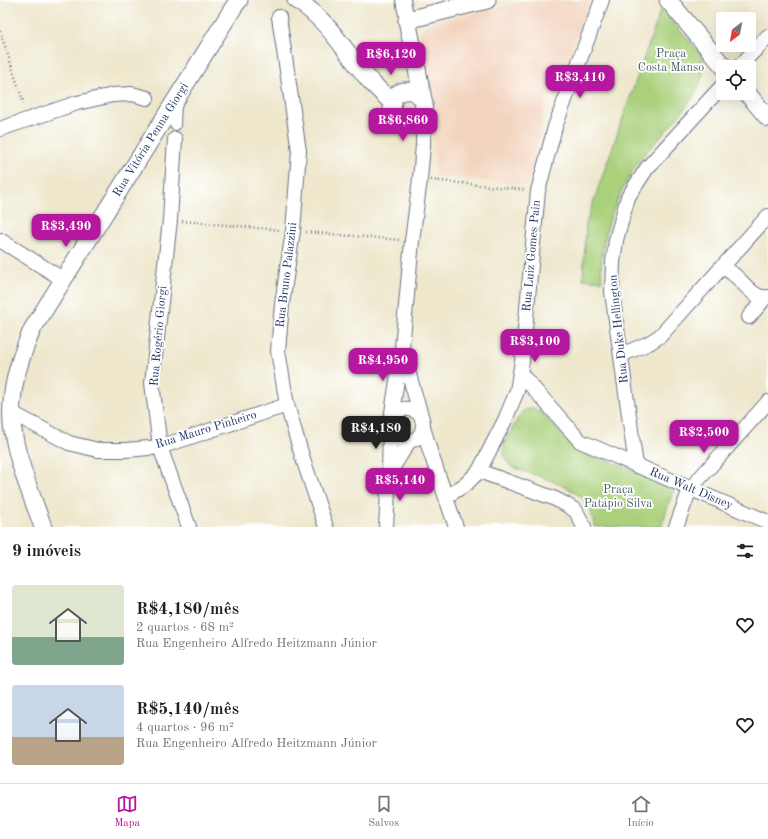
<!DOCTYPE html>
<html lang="pt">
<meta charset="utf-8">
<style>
body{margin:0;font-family:"Old Standard TT",serif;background:#f2f2f2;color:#202124;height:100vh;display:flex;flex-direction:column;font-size:15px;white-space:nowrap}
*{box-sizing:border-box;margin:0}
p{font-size:13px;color:#757577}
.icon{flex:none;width:22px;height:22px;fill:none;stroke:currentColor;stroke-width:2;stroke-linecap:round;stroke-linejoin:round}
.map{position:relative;height:527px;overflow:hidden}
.panel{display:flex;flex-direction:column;background:#fff;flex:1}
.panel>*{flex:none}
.needle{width:26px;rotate:211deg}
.controls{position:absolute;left:716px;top:12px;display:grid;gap:8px}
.controls a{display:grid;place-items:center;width:40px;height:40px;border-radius:4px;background:#fff;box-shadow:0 4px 16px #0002;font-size:20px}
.price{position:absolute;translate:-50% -34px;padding:0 9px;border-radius:8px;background:#b5179e;color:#fff;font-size:13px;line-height:26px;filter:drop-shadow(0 1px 2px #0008)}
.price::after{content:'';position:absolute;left:50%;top:24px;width:12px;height:9px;margin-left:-6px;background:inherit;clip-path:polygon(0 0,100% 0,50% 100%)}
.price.on{background:#222;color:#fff}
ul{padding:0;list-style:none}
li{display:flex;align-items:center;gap:12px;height:100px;padding:0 12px}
li span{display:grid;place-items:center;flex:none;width:112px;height:80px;border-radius:4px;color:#555}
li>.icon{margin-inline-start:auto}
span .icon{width:48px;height:48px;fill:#fffc;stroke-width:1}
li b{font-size:17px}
h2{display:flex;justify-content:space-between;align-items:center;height:48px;padding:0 12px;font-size:17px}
.menu{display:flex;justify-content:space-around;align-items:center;height:56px;border-top:1px solid #e0e0e0;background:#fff;font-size:11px;color:#757577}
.menu a{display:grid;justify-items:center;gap:2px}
.menu .on{color:#b5179e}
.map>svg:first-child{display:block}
.built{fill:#f3d4be}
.green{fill:#aad07b;stroke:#62806c}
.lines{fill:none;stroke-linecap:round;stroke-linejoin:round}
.pedestrian-casing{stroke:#656f84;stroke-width:12}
.minor-casing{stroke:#656f84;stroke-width:16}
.tertiary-casing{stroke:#656f84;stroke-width:19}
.path{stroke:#656f84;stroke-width:2.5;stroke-dasharray:1 3;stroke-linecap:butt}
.pedestrian{stroke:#fff;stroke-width:10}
.minor{stroke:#fff;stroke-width:14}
.tertiary{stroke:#fff;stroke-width:17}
.labels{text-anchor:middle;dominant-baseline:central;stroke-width:3.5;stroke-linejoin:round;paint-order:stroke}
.park-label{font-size:12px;fill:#465f67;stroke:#fff}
.street-label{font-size:12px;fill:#1b2f5e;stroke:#fff}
</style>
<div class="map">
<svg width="768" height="527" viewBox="0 0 768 527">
<rect width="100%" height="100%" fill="#fff"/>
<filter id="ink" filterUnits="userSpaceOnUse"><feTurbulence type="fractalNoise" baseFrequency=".025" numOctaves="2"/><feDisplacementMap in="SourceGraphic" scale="8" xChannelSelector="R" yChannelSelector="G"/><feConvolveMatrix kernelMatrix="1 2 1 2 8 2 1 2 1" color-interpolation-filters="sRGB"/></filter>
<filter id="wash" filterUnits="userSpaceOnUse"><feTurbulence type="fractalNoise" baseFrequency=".012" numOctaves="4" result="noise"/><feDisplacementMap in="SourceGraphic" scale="16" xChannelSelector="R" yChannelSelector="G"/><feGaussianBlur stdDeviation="0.9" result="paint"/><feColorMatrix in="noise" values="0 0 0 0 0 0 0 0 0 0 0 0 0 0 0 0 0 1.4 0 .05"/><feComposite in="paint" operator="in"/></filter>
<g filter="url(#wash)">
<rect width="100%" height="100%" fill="#eee7cc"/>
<path class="built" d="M530,0h59v2l-20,56 -14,4 -27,123 -93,-9 -4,-76 -12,-67 8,-8z"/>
<path class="green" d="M661,9l41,46c11,39 -45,80 -65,109 -22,34 -39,76 -35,117l-19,-2 3,-56z
M533,408l9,5 24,26 13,9 95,40 -13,39h-67c-1,-9 -3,-19 -9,-26 -14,-17 -52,-26 -73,-34 -19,-18 -1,-34 8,-52l3,-4z"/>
</g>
<g filter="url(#ink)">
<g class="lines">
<g class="pedestrian-casing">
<path id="pedestrian" d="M175,125l1,-22"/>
</g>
<g class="minor-casing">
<path id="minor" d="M403,0l4,20
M279,17l20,134 -6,80 -11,73 -4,47 9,54 15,51 24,71
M739,67l29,-31
M0,129l77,-26 36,-8 19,-1 15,4
M175,139l-5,81 -18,163 8,64 29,80
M0,240l64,40
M721,267c4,2 9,4 12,7 10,7 21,26 35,23
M749,317l16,-19
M403,354l19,65
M621,355l28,-12 11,-7 108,-120
M520,373l60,68 188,81
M12,413l57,30 29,7h28l34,-3 127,-42
M391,419l11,-71 10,-107 8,-62 3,-34 1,-36
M423,427l7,24 26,76
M636,466l-24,-174 1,-30 3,-22 12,-43 19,-29 76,-83
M479,471l74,27 12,6 11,7 8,16
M390,472l19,-31
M446,497l20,-13 13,-13 26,-51 12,-29 5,-30 16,-170 17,-64 47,-127
M386,527l3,-53 1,-48c1,-24 34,-22 33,0 -1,20 -30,20 -33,0
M676,527l14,-38 78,-87"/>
</g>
<g class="tertiary-casing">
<path id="tertiary" d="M296,0c33,20 50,54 75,82 7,7 14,14 22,21
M668,0l56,67
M747,93l21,25
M423,100c-9,-14 -32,-12 -31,7 2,20 30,21 32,-3l-17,-84 80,-20
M43,527c-10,-28 -24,-61 -29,-90 -8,-37 4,-76 19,-109l202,-323 4,-5"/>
</g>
<path class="path" d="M0,31l25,76
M431,180l95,10
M182,221l99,9
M306,232l94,8"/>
<use href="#pedestrian" class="pedestrian"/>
<use href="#minor" class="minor"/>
<use href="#tertiary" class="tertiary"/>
</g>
</g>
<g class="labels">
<g class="park-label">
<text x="671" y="54">Praça<tspan x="671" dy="14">Costa Manso</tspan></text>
<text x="618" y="490">Praça<tspan x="618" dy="14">Patápio Silva</tspan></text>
</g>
<g class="street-label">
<text transform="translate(151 140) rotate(-58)">Rua Vitória Penna Giorgi</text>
<text transform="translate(532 256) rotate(-85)">Rua Luiz Gomes Pain</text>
<text transform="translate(287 275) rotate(-83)">Rua Bruno Palazzini</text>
<text transform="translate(619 329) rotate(-96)">Rua Duke Hellington</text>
<text transform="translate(159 336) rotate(-85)">Rua Rogério Giorgi</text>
<text transform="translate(206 430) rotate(-17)">Rua Mauro Pinheiro</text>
<text transform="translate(691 489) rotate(23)">Rua Walt Disney</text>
</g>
</g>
</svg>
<div class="controls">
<a><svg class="needle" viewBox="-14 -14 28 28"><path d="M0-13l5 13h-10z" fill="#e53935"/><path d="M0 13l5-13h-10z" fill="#757577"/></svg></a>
<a><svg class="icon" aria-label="locate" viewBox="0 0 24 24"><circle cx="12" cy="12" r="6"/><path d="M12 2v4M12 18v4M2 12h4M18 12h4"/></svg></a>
</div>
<b class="price" style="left:391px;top:76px">R$6,120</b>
<b class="price" style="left:580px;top:99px">R$3,410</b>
<b class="price" style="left:403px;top:142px">R$6,860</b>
<b class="price" style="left:66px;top:248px">R$3,490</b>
<b class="price" style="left:535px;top:363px">R$3,100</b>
<b class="price" style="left:383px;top:382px">R$4,950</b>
<b class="price on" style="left:376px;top:450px">R$4,180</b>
<b class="price" style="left:704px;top:454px">R$2,500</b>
<b class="price" style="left:400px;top:502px">R$5,140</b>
</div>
<section class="panel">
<h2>9 imóveis<svg class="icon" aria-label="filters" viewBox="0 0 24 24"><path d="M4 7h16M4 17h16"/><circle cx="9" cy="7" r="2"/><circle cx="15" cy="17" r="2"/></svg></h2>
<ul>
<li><span style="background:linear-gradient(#dfe7d0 65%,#7fa58c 0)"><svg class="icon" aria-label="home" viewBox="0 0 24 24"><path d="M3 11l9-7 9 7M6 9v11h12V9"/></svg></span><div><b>R$4,180/mês</b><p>2 quartos · 68 m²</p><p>Rua Engenheiro Alfredo Heitzmann Júnior</p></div><svg class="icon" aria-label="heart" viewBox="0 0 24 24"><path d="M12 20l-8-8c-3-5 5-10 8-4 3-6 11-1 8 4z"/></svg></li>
<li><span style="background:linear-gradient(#c9d6e8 65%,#b9a48a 0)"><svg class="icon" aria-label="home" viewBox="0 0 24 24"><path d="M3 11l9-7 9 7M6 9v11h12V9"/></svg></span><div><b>R$5,140/mês</b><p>4 quartos · 96 m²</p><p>Rua Engenheiro Alfredo Heitzmann Júnior</p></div><svg class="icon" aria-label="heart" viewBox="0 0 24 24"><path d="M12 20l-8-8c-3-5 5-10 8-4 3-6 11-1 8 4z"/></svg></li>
</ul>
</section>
<nav class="menu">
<a class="on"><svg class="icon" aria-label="map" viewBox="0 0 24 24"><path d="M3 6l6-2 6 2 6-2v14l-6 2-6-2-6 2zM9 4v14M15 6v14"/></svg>Mapa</a>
<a><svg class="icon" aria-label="saved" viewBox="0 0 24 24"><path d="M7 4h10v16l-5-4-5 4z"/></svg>Salvos</a>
<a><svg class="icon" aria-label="home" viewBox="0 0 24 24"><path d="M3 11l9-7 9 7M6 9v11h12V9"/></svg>Início</a>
</nav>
